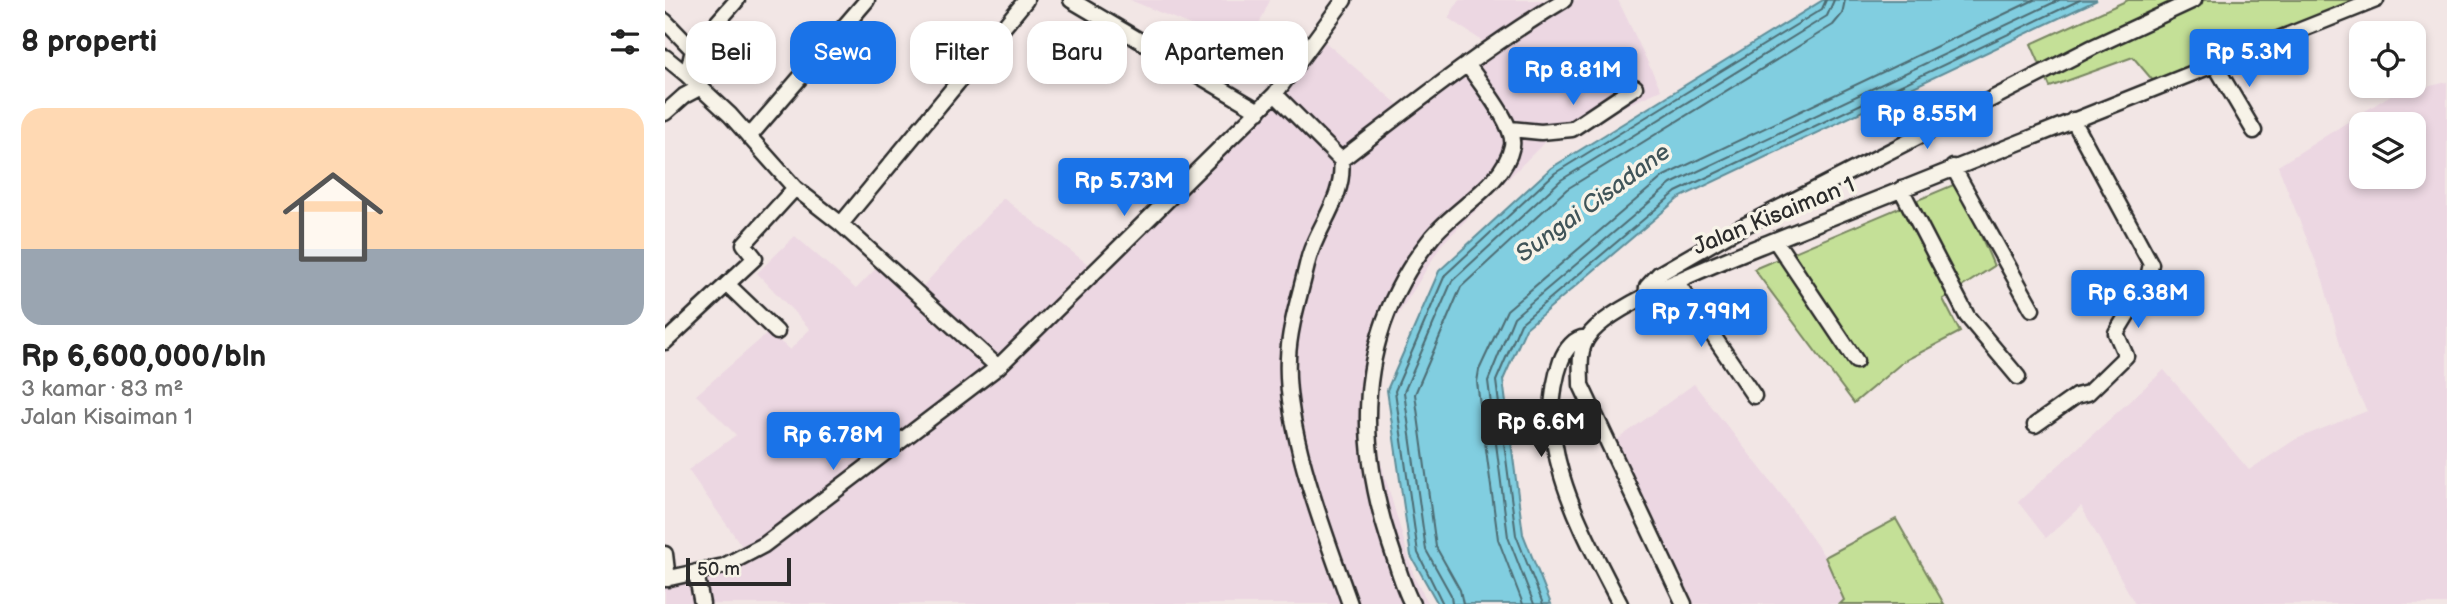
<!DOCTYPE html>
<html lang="id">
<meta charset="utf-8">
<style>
body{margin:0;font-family:"Balsamiq Sans",sans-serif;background:#f6f6f6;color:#222;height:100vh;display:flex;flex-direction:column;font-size:26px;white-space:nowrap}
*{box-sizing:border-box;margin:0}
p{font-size:23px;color:#767676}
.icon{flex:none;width:38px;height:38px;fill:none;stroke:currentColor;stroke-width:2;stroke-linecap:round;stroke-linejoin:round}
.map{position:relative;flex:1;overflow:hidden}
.side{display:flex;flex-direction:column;background:#fff;width:665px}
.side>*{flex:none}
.hud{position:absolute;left:21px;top:21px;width:665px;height:63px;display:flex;gap:14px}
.buttons{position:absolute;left:1684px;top:21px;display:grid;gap:14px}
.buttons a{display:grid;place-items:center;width:77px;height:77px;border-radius:14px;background:#fff;box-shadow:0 4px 10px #0003;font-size:35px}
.scale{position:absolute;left:21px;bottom:18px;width:105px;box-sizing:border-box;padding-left:7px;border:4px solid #2b2b2b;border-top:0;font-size:19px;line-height:24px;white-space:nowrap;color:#2b2b2b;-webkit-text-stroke:5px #f7f3e8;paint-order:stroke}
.price{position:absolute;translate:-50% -60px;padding:0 16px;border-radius:7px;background:#1a73e8;color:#fff;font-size:23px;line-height:46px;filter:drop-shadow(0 2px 4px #0008)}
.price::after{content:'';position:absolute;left:50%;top:42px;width:21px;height:16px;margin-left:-10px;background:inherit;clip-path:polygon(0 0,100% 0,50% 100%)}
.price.active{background:#222;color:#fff}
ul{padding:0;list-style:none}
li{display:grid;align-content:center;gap:14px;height:371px;padding:0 21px}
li+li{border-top:2px solid #e0e0e0}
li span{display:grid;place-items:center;height:217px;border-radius:21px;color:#555}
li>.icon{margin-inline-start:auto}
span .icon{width:126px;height:126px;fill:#fffc;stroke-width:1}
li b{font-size:30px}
h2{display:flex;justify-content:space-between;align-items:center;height:84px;padding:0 21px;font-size:30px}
.chip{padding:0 24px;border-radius:21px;background:#fff;box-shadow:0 4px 10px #0003;font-size:24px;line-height:63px}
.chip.active{background:#1a73e8;color:#fff}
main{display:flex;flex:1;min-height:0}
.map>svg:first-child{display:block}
.built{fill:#ecd7e2;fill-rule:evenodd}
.green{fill:#c4e097;stroke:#788661;stroke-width:2}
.water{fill:#81cee0;stroke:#5f8d98;stroke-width:2}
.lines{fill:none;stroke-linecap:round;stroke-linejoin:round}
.shore{stroke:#4d6c73;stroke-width:2}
.minor-casing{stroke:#2b2b2b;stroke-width:19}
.minor{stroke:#f7f3e8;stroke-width:14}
.labels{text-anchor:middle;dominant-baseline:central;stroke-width:7;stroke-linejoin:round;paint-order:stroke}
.street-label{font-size:23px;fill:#2b2b2b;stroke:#f7f3e8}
.water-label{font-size:24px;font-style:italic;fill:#405458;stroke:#f7f3e8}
</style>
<main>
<section class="side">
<h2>8 properti<svg class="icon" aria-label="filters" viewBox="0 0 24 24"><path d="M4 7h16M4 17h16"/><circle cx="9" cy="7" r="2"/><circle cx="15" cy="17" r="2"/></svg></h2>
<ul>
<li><span style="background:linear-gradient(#ffd9b3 65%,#9aa5b1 0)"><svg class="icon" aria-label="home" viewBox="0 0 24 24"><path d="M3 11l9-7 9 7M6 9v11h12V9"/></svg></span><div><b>Rp 6,600,000/bln</b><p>3 kamar · 83 m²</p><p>Jalan Kisaiman 1</p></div></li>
</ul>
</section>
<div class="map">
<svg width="1782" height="604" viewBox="0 0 1782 604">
<rect width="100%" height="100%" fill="#f2e6e5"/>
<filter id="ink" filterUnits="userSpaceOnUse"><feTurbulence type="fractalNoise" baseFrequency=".0143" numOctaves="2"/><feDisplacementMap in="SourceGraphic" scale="14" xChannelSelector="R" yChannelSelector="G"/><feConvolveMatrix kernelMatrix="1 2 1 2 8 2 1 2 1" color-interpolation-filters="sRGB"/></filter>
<g filter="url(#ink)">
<path class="built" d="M465,0h140l-22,49z
M794,0h159l43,90 -114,50 -105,104 -60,97 -10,91 43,147 14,25h-764v-32l47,-4 32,-19 -56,-79 48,-35 -40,-40 73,-63 21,18 20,-21 -53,-56 38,-37 61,53 32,-33 35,30 80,-88 91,71 164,-159 60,-74 83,71 84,-64 -37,-25z
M1782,82v522h-312l-54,-98 -35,32 -28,-36 146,-132 85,100 47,-31 71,-28 -20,-40 -24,-91 -45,-114 111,-70zM1748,124v53h-52v-53z
M1029,384l89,113 42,60 19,44 -4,3h-150l-79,-160z"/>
<path class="green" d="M1463,0h247l-215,89 -27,-32 -83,30 -19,-43z
M1293,183l36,83 -51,33 17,33 -56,29 -50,42 -100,-134z
M1231,519l48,85h-104l4,-4 -19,-43z"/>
<path class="water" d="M1158,0h274l-418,198 -153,130 -23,52 20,154 28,70h-113l-27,-48 -24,-166 52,-119 112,-103z"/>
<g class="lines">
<path class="shore" d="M778,604l-25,-51 -23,-162 50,-116 110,-102 267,-164 4,-9
M787,604l-1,-9 -25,-45 -22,-158 48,-111 109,-101 266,-164 7,-16
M798,604l-3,-14 -24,-43 -21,-153 46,-107 106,-98 266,-164 9,-11 3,-14
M858,604l-25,-65 -21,-157 2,-12 28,-60 157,-134 370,-176
M869,604l-26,-67 -20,-156 26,-64 157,-133 388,-184
M878,604l-27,-69 -20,-154 25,-58 155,-131 404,-192"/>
<g class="minor-casing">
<path id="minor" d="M72,0l-44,50 -6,25 43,40 65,73 46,36 157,143
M406,0l188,111
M0,21l28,29
M0,57l22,18
M1550,65l39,66
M610,94l66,66c5,39 -27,69 -34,105 -7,30 -18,63 -19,93 -4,72 38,178 62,246
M0,113l19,-17 17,-9
M845,129l31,3 31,-3 63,-42
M84,137l118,-137
M676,160c73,-56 144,-113 223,-160
M1288,167l79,142
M1236,189l66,127 51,61
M176,224l185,-224
M1110,240l81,121
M1011,281l78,115
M62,284l50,48
M981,298l1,-11 12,-13 73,-42 361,-185 101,-47
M922,338c-12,-2 -22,12 -26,23 -30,84 22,170 59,243
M0,342l90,-84 -11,-14 51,-56
M1370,425l41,-29 12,-3 38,-37 -10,-23 31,-51 4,-18 -78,-144
M0,554l3,25
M31,572l6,32
M0,579l59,-13 40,-21 234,-178 277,-273 69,-94
M747,604c-10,-19 -15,-40 -22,-60 -36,-109 -32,-215 42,-307 24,-30 72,-52 80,-91 4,-20 -33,-64 -45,-82
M1019,604l-103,-219c0,-17 -3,-34 7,-48 20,-33 148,-81 187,-97l601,-240"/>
</g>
<use href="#minor" class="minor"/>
</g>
</g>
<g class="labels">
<g class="street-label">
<text transform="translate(1109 216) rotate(-22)">Jalan Kisaiman 1</text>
</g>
<g class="water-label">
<text transform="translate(928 203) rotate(-36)">Sungai Cisadane</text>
</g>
</g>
</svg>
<div class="buttons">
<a><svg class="icon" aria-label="locate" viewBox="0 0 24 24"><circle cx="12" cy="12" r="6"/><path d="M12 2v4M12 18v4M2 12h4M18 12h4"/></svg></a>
<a><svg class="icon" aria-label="layers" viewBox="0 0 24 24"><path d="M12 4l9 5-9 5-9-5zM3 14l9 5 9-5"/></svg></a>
</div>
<div class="scale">50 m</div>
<b class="price" style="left:1584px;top:89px">Rp 5.3M</b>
<b class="price" style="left:908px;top:107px">Rp 8.81M</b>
<b class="price" style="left:1262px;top:151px">Rp 8.55M</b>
<b class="price" style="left:459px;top:218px">Rp 5.73M</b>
<b class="price" style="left:1473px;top:330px">Rp 6.38M</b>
<b class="price" style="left:1036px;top:349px">Rp 7.99M</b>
<b class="price active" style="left:876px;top:459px">Rp 6.6M</b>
<b class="price" style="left:168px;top:472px">Rp 6.78M</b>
<div class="hud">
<a class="chip">Beli</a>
<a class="chip active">Sewa</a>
<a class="chip">Filter</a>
<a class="chip">Baru</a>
<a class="chip">Apartemen</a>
</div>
</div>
</main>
